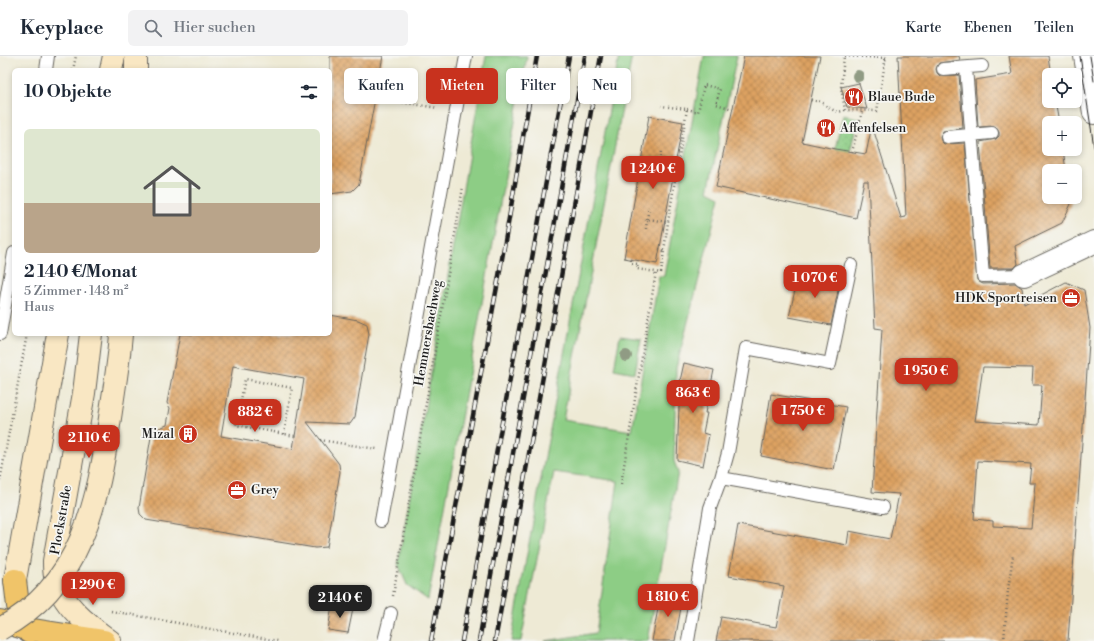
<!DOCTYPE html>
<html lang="de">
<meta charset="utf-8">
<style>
body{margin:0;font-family:"Libre Bodoni",serif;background:#f2f2f3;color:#1f2937;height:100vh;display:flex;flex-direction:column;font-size:15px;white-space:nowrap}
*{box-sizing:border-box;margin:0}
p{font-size:13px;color:#747a83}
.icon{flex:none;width:22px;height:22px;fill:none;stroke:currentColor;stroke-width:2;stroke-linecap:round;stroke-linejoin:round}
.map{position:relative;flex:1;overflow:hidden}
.sheet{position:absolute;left:12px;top:12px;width:320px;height:268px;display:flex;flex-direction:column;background:#fff;border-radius:6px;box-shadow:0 2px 6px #0003}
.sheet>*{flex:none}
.top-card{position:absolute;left:344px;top:12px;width:380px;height:36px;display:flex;gap:8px}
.fabs{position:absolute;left:1042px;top:12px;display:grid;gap:8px}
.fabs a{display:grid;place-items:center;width:40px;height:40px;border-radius:6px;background:#fff;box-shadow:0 2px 6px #0003;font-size:20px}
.price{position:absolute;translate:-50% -34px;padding:0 9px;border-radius:8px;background:#c8321e;color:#fff;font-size:13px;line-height:26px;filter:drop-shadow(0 1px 2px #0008)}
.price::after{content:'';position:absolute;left:50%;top:24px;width:12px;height:9px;margin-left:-6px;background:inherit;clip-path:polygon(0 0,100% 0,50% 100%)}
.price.on{background:#222;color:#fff}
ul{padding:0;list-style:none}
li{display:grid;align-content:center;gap:8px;height:212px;padding:0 12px}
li+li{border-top:1px solid #e0e1e3}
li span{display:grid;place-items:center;height:124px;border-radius:6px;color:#555}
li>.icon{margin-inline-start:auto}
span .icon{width:72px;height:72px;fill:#fffc;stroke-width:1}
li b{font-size:17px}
h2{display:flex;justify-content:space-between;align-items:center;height:48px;padding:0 12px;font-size:17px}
.tag{padding:0 14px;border-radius:6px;background:#fff;box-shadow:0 2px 6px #0003;font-size:14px;line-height:36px}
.tag.on{background:#c8321e;color:#fff}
header{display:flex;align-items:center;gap:24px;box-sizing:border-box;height:56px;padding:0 20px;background:#fff;border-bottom:1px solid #e0e1e3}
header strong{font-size:19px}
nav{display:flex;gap:22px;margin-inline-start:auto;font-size:14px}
.search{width:280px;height:36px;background:#f2f2f3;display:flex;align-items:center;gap:10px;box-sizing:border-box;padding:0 14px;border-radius:6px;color:#747a83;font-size:15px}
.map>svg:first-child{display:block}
.green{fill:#8dcd85;stroke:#547450}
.garden{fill:url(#garden-dots);stroke:#547450}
.building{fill:url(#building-cross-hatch);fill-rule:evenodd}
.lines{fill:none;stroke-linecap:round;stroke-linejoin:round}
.service-casing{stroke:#66645d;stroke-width:14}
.minor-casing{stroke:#66645d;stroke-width:24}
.tertiary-casing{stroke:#66645d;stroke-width:24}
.secondary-casing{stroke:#66645d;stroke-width:24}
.primary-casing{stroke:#66645d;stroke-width:24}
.path{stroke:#66645d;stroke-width:2.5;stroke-dasharray:1 3;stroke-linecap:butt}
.service{stroke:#fff;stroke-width:12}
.minor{stroke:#fff;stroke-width:22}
.tertiary{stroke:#fff;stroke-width:22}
.secondary{stroke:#f9e7c3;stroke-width:22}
.primary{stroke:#f0c469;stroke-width:22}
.tram{stroke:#1c1c1c;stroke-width:1}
.rail-casing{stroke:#1c1c1c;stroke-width:4.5}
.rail{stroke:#f6f6f2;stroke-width:3;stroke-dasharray:9;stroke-linecap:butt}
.secondary-bridge-casing{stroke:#66645d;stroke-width:24;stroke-linecap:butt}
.secondary-bridge{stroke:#f9e7c3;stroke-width:22}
.tree{fill:#909b84}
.labels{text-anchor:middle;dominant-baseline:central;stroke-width:3.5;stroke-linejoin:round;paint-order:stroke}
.poi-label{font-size:13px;fill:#1c1c1c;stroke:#f6f6f2;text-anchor:start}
.street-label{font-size:13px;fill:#1c1c1c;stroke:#f6f6f2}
</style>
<header>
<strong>Keyplace</strong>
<div class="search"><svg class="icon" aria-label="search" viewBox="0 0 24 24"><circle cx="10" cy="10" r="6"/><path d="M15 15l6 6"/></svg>Hier suchen</div>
<nav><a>Karte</a><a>Ebenen</a><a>Teilen</a></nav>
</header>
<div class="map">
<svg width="1094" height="585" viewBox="0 0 1094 585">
<defs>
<pattern id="garden-dots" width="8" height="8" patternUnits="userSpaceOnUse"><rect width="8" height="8" fill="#8dcd85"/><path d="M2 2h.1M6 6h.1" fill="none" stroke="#79af72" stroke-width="1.8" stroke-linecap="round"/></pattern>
<pattern id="building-cross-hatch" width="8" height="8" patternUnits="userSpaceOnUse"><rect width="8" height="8" fill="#dda262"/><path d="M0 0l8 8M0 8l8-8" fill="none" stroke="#b28350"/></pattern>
</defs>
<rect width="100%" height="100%" fill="#f6f6f2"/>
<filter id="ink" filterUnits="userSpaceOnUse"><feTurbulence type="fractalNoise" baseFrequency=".025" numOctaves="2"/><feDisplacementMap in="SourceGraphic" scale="8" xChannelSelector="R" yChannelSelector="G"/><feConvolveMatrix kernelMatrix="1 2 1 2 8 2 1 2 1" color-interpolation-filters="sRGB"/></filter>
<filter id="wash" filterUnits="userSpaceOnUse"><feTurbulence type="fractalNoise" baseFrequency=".012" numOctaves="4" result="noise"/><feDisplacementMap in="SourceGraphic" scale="16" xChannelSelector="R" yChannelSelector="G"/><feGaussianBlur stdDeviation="0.9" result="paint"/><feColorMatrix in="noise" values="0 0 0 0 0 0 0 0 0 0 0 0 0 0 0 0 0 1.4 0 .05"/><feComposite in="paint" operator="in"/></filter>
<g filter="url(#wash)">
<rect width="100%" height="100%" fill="#eeead5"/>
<path class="green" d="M486,0h41l-99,544 -21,-15 -9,-21z
M619,0h13l-69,364 69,11 27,-155h5l40,-220h33l-29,135 12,6 -44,171 -2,93 4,11 -30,169h-103l51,-8 22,-152 -64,-9 -33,169h-10z
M620,280l21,3 -6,34 -21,-4z"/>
<path class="garden" d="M843,59l15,3 -8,34 -15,-3z"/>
<g id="blocks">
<path class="building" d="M330,0h53l-24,128 -7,7 -22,3z
M744,0h76l-18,86 33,7 31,5 6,-29 29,93 5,-1 -8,-161h61l1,4 -21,3 -3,6 1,4 3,3 19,-1 4,53 -20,3 -3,6 1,4 3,3 21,-1 12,137 2,2 4,2 32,-1 7,5 2,16 42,-22 18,8 6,38 -22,313h-352l5,-24 55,10 8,-41 -55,-10 9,-51 109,20 2,-14 41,8 9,-45 -27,-2 10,-163 -7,-1 -7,-147h-4l-8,37 -140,-31zM983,311l50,1 -1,17h10l-3,40 -64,-4zM978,405l53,3 -2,19h6l-4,45 -38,-2v-5l-19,-2z
M1009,0h39l3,19h-2v26h6l4,22h-10v26h14l3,22h-17v26h21l1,7 -9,19 -47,23 3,18 -4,4h-24l-10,-126 16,-3 3,-3v-4l-4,-6 -17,1 -3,-47 37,-6z
M859,27l8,26 -20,-2 -6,-20z
M649,60l34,6 -26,142 -33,-6z
M799,216l41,9 -9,44 -42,-8z
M330,259l28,5 9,4 2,10 -14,83 -5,7 -43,-2 32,42 1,8 -13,75 -12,1 -169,-28 -6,-6 -1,-6 13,-77 15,-6 3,-17 -3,-5 13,-69h150zM233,310l71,13 -11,70 -72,-13z
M684,307l30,7 -9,43h2l-4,20 6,2 -6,31 -26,-6 3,-79z
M771,338l75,13 -12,63 -73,-14z
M661,536l22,4 -8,45h-23z
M332,549l21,4 -5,24 -20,-3z"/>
</g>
</g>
<g filter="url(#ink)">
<use href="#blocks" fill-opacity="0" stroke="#66645d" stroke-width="1"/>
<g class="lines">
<g class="service-casing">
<path id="service" d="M966,12l17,208 41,-1
M943,13l39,-3
M46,14l2,-14
M947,81l45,-4
M0,278l14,-81
M721,422l162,29
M381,465l85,-465
M384,585l7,-28
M688,585l22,-133 11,-30 7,-25 18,-105 84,16 21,-99"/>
</g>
<g class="minor-casing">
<path id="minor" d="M1024,219l70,-33"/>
</g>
<g class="tertiary-casing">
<path id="tertiary" d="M1085,0l9,57"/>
</g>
<g class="secondary-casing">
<path id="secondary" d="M111,14l3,-14
M136,14v-14
M91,278l-7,59 -30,168c0,5 0,10 1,15 6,29 33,49 55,65
M15,524l43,-246"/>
</g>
<g class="primary-casing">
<path id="primary" d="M15,524l3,26 11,26
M0,565l27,8 77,12"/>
</g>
<path class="path" d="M886,2l-42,-2 -3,31 4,23 32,1 9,-55
M73,14l3,-14
M375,42l63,10
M811,44c3,1 7,1 10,2 7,4 14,13 24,8
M687,53l11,3 6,-27 16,4 -4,15 17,5
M661,96l-3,11 19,3
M852,96l10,-40
M656,118l2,-11
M647,163l2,-12
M646,173l1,-10 21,3
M659,193l5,1
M631,204v3l7,1 -1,5 19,3
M284,378l8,-46 -47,-9 -9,46 59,11
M320,384l57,9
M0,425l27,-147
M621,428l35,-212 5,1 7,-51 19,-113 -26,-3
M393,540l70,-409
M111,555l167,30
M1004,585l4,-51 5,-35"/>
<use href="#service" class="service"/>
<use href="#minor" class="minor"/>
<use href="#tertiary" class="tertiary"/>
<use href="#secondary" class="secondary"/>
<use href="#primary" class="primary"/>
<path class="tram" d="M1080,0l14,91
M1090,0l4,25"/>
<g class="rail-casing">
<path id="rail" d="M431,585l68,-365 38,-220
M462,585l107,-585
M479,585l106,-585
M495,585l106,-585"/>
</g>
<use href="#rail" class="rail"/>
<g class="secondary-bridge-casing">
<path id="secondary-bridge" d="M0,573c82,-44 98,-127 110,-211 4,-28 9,-56 11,-84"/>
</g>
<use href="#secondary-bridge" class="secondary-bridge"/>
</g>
<g class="tree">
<circle cx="858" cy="20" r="6"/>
<circle cx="626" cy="300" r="6"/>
</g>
</g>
<defs>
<g id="restaurant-disc" transform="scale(1)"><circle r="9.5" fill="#c8321e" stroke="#f6f6f2"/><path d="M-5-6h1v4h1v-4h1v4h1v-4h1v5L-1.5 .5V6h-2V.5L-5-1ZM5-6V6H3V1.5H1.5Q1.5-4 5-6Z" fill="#fff"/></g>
<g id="office-disc" transform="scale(1)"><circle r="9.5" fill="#c8321e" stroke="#f6f6f2"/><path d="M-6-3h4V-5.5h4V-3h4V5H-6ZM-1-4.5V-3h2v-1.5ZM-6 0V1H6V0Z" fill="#fff"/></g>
<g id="building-disc" transform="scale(1)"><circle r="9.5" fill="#c8321e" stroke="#f6f6f2"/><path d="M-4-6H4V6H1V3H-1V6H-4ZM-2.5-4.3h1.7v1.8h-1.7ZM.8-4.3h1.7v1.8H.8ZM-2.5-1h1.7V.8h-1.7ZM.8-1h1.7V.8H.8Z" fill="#fff"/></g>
</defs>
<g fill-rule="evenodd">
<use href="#restaurant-disc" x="854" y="41"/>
<use href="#restaurant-disc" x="826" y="72"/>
<use href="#office-disc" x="1071" y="242"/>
<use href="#building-disc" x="188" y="378"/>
<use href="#office-disc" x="237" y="434"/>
</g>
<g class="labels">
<g class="poi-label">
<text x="868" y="41">Blaue Bude</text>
<text x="840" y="72">Affenfelsen</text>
<text x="1057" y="242" text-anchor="end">HDK Sportreisen</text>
<text x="174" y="378" text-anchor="end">Mizal</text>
<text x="251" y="434">Grey</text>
</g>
<g class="street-label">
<text transform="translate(428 277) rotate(-80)">Hemmersbachweg</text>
<text transform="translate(61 464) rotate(-80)">Plockstraße</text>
</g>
</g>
</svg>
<div class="fabs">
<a><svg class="icon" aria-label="locate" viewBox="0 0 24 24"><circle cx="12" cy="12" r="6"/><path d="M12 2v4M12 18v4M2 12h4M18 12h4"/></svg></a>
<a>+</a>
<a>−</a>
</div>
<b class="price" style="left:653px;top:134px">1 240 €</b>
<b class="price" style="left:815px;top:243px">1 070 €</b>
<b class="price" style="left:926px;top:336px">1 950 €</b>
<b class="price" style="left:693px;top:358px">863 €</b>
<b class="price" style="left:803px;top:376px">1 750 €</b>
<b class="price" style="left:255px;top:377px">882 €</b>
<b class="price" style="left:89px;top:403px">2 110 €</b>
<b class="price" style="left:93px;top:550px">1 290 €</b>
<b class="price" style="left:668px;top:562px">1 810 €</b>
<b class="price on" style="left:340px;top:563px">2 140 €</b>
<div class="top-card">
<a class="tag">Kaufen</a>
<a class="tag on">Mieten</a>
<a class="tag">Filter</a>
<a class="tag">Neu</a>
</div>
<section class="sheet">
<h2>10 Objekte<svg class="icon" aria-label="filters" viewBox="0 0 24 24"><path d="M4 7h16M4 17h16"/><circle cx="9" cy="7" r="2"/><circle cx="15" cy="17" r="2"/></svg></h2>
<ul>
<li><span style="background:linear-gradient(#dfe7d0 60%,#b9a48a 0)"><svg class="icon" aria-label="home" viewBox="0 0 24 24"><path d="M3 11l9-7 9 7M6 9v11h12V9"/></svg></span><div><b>2 140 €/Monat</b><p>5 Zimmer · 148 m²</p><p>Haus</p></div></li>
</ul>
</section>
</div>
